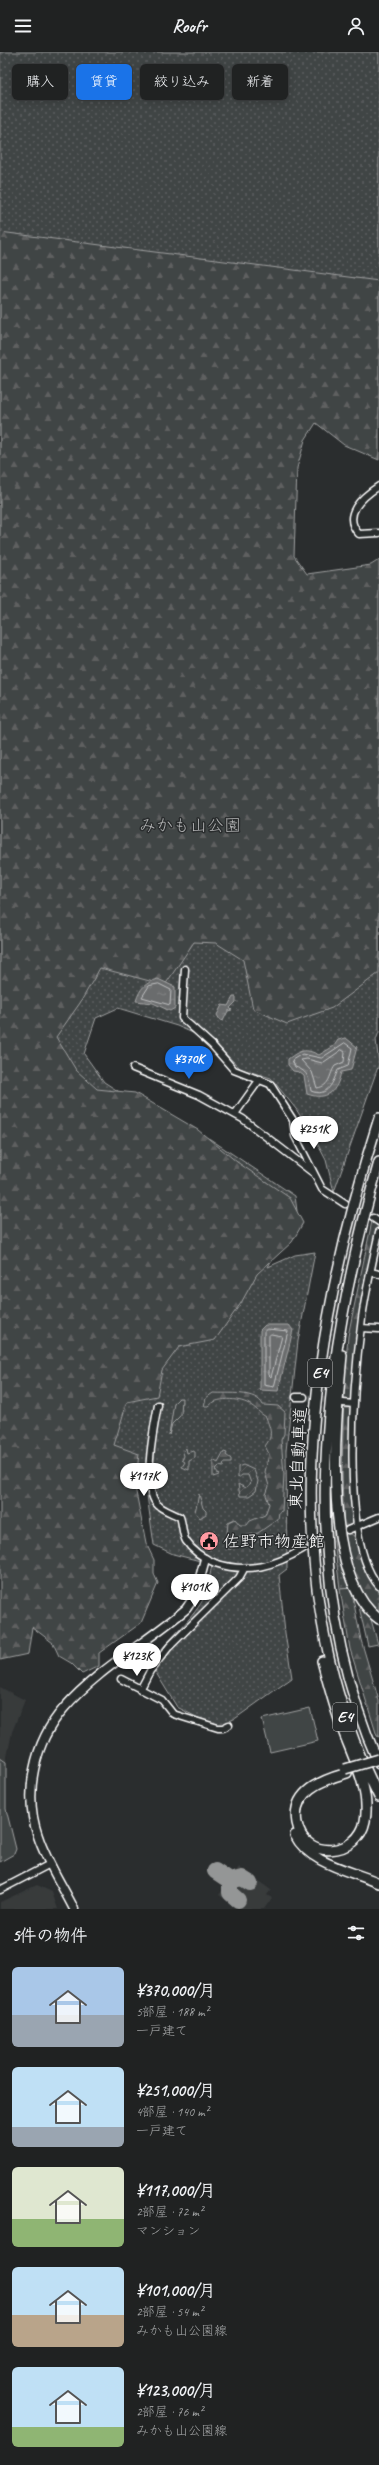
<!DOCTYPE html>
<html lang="ja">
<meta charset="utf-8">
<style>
body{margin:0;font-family:Caveat,"Klee One",sans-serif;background:#2d2f2f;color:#f1f3f6;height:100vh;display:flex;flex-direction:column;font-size:15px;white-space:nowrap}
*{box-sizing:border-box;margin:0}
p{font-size:13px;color:#a2a4a5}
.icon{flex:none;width:22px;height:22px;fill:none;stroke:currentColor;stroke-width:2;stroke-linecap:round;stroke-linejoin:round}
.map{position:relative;height:1857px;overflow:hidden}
.side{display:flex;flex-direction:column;background:#202222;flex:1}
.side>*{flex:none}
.guide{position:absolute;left:12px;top:12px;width:355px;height:36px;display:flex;gap:8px}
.price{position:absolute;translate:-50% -34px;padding:0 9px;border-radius:14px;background:#fff;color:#222;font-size:13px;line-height:26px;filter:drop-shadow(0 1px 2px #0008)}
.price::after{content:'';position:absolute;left:50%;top:24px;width:12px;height:9px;margin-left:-6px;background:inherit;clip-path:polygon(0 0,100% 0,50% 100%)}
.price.selected{background:#1a73e8;color:#fff}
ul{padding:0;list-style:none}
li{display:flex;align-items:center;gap:12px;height:100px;padding:0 12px}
li span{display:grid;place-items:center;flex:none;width:112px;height:80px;border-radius:6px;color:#555}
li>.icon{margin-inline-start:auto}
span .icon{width:48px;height:48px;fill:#fffc;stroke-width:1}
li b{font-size:17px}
h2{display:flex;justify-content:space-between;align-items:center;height:48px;padding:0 12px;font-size:17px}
.chip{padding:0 14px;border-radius:6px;background:#202222;box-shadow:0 2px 10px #0003,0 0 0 1px #3d3f40;font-size:14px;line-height:36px}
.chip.selected{background:#1a73e8;color:#fff}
header{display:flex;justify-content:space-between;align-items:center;height:52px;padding:0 12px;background:#202222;font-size:18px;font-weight:700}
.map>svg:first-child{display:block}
.built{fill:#373a3b}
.grass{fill:url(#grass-dots);stroke:#a0a2a2}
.forest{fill:url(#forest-firs);stroke:#a0a2a2}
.garden{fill:url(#garden-furrows);stroke:#a0a2a2}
.pitch{fill:#414445;stroke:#a0a2a2}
.water{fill:url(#water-ripples);stroke:#a6a7a7}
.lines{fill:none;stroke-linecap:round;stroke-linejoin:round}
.shore{stroke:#c3c4c5;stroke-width:1}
.taxiway{stroke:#949696;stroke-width:16}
.minor-tunnel{stroke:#3f4243;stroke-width:6;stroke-dasharray:6 3;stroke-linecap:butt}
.minor-casing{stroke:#fff;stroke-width:9}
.major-casing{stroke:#fff;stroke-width:11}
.highway-casing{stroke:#fff;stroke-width:12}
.minor{stroke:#2a2d2e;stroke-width:6}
.major{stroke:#2a2d2e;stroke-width:8}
.highway{stroke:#2a2d2e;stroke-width:9}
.highway-bridge-casing{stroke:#fff;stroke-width:12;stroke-linecap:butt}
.highway-bridge{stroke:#2a2d2e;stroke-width:9}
.labels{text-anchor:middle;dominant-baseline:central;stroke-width:3;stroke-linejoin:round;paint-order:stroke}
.shield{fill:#2a2d2e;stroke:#bfc0c0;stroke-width:1}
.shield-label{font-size:16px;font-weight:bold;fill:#fff}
.park-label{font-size:17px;fill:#b3b4b5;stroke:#2a2d2e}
.street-label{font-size:17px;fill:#fff;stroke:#2a2d2e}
.poi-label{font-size:17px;fill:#fff;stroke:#2a2d2e;text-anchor:start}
</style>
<header><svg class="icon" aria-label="menu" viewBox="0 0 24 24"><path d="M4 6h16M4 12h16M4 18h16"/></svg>Roofr<svg class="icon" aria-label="person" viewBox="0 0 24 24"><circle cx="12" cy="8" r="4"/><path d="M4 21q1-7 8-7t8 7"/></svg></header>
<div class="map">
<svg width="379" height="1857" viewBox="0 0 379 1857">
<defs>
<pattern id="grass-dots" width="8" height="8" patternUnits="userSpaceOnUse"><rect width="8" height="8" fill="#414445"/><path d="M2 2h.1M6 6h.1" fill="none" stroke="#5e6061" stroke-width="1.8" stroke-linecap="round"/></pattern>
<pattern id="forest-firs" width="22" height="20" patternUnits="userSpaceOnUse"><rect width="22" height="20" fill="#414445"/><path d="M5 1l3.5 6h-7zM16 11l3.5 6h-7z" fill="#5e6061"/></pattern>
<pattern id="garden-furrows" width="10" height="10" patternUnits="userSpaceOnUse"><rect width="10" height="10" fill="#414445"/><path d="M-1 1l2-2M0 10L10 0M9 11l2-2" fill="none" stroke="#5e6061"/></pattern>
<pattern id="water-ripples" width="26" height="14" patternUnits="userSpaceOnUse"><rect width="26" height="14" fill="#6a6c6d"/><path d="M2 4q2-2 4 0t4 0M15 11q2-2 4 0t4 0" fill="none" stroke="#808283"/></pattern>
</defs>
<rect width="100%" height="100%" fill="#2a2d2e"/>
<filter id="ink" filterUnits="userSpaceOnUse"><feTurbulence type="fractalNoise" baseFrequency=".025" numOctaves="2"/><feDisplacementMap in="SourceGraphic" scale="8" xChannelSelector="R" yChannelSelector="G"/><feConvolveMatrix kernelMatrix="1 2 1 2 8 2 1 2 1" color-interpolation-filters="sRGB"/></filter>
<g filter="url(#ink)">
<path class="built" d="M0,1635l25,13 -13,32 -6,30 -6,-4z
M239,1815l32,23 -4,5 5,3 -8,11h-25l-20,-14z
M37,1833l15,7 6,17h-58v-7z"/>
<path class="grass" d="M0,0h379v273l-155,188 155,129v390l-3,8 3,24 -45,128 -8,-32 -9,-17 -21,-34 -25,-31 -30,-9 -28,-27 -36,-16 -59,-18 -22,10 -12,36 20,28 51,33 55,24 85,57 2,15 -29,56 27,-12 20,-3 -17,89 -12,110 1,118 -8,6 6,58 7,45 -56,40 -15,7 -15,-3 -29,-15 -27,-44c15,-21 47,-47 55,-68 4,-10 5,-21 7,-31l-39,-10 -19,-9 -8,-57 -146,-11z
M332,1409l13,112 6,15 -11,1 -6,-48z"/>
<path class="forest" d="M0,180l379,49v179l-35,-15 -28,-22 -11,17 -8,28 -3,88 13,18 64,-9 8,-5v413l-47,35 -45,16 -34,-15 -10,-49 -27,-17 -22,-1 -29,43 -65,-17 -20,35 -24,34 20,33 21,19 38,4 63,37 39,32 53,36 13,25 -11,19 -35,32 -16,29 -26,37 -36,7 -17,23 -5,26 -30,6 -13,43 25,9 -4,33 11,56 8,17v14l4,9 -17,40 -42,30v13l-17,8 -11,-11 -12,-7 -6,-13 -21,-16 -4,27 -28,6z
M372,1169l7,7 -19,86 -7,73 1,138 -8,5 1,4 3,-1c15,9 16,42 29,57v26l-22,-29 -13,-48 -2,-67 2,-87 4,-49z
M213,1341c15,1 43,-3 50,12l15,1 7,6 -1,22 -3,6 3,34 -2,37 -3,1 -1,7 -20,14 -18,4 -9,12h-3l2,-13 -3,-2 1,-12 7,-3 5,6h7l3,-4 15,-6 4,-11 -3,-9 3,-9 -4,-14 4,-18 -4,-8c9,-11 5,-17 1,-29 -7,-4 -10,-9 -17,-13 -11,-6 -33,-7 -41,2h-4l2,-8z
M179,1346h3l-1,17 -9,9 -3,11 5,-32z
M186,1396l1,5 6,-2 2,1v6l-6,3v9l-7,-3 3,-5 -3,-2 2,-4 -1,-4z
M224,1400l3,1 -1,2 5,4v4h-7l-1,4 -4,-1 -4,4 4,5 -6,2v-17l5,3z
M199,1442l4,14 3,3v3l-6,4 -5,-6z
M351,1536l10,52 18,61v36l-2,-1 -27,-87 -10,-60z
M358,1550l12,14 8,28 -10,2z"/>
<path class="garden" d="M243,1413l11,5 4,11 -2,10 -7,5h-9l-2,-12 7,4 6,-5 -3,-8h-6l-4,3v-11z"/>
<path class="pitch" d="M310,1656l8,33 -48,11 -8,-33z
M0,1706l6,4v47l10,40 -2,5 -14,8z"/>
<path class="water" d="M158,927l17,8v21l-5,3 -17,-8 -17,-2c4,-13 9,-18 22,-22z
M233,945h3v5l-6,6 2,2 -4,1 -5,10 -3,-1 -3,-5 5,-10 6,1z
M346,986l11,9 -6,23 -10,2c-4,20 -14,29 -34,22l-3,-18 -5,-4 -6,-1 -5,-6v-6c12,-9 17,-11 31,-4l15,-9 4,-6z
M265,1273h24l4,5 -15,61 -18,-1v-60z"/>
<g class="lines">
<path class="shore" d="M159,932l12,6 -1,15 -28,-8 7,-11z
M345,991l7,5 -4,18 -10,4c-5,12 -10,28 -27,21 -2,-11 -2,-20 -16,-24l-3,-7 10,-6 19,4z
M342,998l3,2 -1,10 -9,4c-6,8 -4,20 -18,22l-5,-16 -11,-12 6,-1 15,4z
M267,1277l21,2 -14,56 -10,-2v-53z
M271,1282l11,2 -11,41 -2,-2v-39z"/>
<path class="taxiway" d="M215,1819l15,10 12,-3 8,5
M230,1829v12l8,7"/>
<path class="minor-tunnel" d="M345,1152l23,12
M304,1345l29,4
M303,1497l45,-19"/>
<g class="minor-casing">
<path id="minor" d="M379,434c-17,11 -38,29 -20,48l20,-1
M185,917l-3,49 30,27 22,25 36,14 23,36 2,16 27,53 23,15
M133,1016l66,27 44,24 69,53
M235,1062l25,-35
M373,1166l6,4
M379,1180c-6,28 -13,57 -17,86 -8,59 -23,223 17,268
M370,1220l9,2
M361,1276l18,1
M296,1345h8
M343,1351l11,1
M158,1353c-4,22 -16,79 -2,98 5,7 17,10 24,14 3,8 2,17 6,24 7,11 17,17 29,22 32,11 60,3 88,-14
M348,1478l31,-13
M121,1627l41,21 11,14 45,14h5l6,-3
M140,1638l10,-19 19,-24 70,-69 5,-9
M0,1838l50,-26"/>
</g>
<g class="major-casing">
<path id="major" d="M74,1857c-12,-24 -28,-48 -36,-73 -15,-42 -4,-94 26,-128 34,-39 82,-65 122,-99l9,-13 10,-37"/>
</g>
<g class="highway-casing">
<path id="highway" d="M379,1066c-71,222 -108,462 0,679
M379,1110c-56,196 -86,410 0,602
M342,1303c-6,66 -22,220 37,264
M322,1609c6,22 12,45 20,67 10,28 29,62 23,93 -7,36 -61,40 -68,2 -6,-32 25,-43 50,-50
M295,1783c14,29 57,36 84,48"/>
</g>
<use href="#minor" class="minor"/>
<use href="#major" class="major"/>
<use href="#highway" class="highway"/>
<g class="highway-bridge-casing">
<path id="highway-bridge" d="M345,1717l34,-10"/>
</g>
<use href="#highway-bridge" class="highway-bridge"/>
</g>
</g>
<defs>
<g id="civic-disc" transform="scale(1)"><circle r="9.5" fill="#ff9aa2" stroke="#2a2d2e"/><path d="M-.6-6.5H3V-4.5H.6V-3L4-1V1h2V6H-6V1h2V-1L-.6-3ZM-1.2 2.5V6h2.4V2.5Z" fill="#111"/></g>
</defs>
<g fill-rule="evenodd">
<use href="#civic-disc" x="209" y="1489"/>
</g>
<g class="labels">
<g class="shield">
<rect x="308" y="1307" width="24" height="28" rx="3"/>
<rect x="333" y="1651" width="24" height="28" rx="3"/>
</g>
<g class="shield-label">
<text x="320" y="1321">E4</text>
<text x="345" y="1665">E4</text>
</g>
<g class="park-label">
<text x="190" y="773">みかも山公園</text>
</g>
<g class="street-label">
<text transform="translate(298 1406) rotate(-87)">東北自動車道</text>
</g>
<g class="poi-label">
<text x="223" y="1489">佐野市物産館</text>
</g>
</g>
</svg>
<b class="price selected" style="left:189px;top:1028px">¥370K</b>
<b class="price" style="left:314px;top:1098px">¥251K</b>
<b class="price" style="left:144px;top:1445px">¥117K</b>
<b class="price" style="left:195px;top:1556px">¥101K</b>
<b class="price" style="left:137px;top:1625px">¥123K</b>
<div class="guide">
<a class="chip">購入</a>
<a class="chip selected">賃貸</a>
<a class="chip">絞り込み</a>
<a class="chip">新着</a>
</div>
</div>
<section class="side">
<h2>5件の物件<svg class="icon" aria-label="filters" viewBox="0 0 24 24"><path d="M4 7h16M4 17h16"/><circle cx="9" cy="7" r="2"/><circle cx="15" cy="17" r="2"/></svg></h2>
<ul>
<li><span style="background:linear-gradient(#a9c7e8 60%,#9aa5b1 0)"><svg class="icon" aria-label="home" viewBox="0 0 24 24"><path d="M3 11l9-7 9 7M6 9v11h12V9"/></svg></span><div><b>¥370,000/月</b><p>5部屋 · 188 m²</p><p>一戸建て</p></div></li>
<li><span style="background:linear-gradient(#bfe0f5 75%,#9aa5b1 0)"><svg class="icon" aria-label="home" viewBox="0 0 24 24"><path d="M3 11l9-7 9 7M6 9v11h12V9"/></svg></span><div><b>¥251,000/月</b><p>4部屋 · 140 m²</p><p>一戸建て</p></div></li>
<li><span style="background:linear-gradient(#dfe7d0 65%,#8fb573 0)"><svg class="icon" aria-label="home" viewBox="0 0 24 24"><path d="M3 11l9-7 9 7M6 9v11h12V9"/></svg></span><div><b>¥117,000/月</b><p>2部屋 · 72 m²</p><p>マンション</p></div></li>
<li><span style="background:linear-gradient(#bfe0f5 60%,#b9a48a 0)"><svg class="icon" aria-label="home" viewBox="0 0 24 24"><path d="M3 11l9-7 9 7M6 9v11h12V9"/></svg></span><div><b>¥101,000/月</b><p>2部屋 · 54 m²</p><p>みかも山公園線</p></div></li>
<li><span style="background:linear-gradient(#bfe0f5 75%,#8fb573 0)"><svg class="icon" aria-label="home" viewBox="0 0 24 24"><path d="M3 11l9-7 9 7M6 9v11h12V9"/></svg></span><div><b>¥123,000/月</b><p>2部屋 · 76 m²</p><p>みかも山公園線</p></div></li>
</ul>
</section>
